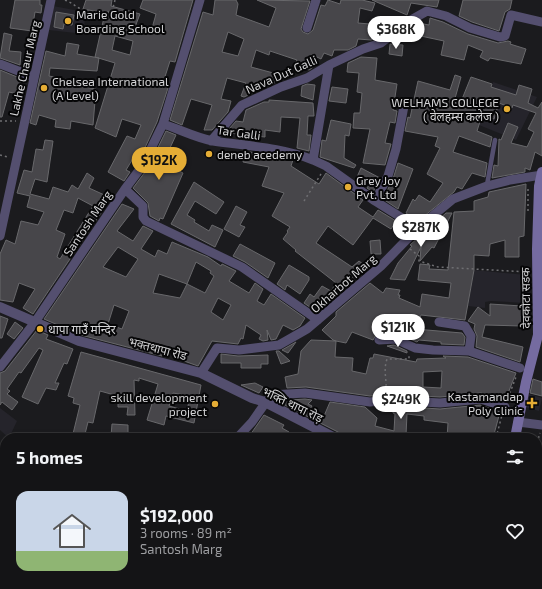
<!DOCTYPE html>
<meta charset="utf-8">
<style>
body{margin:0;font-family:"Exo 2","Noto Sans Devanagari",sans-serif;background:#212123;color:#f1f3f6;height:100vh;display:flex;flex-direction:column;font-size:15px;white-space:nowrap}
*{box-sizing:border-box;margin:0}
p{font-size:13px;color:#9d9ea1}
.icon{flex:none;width:22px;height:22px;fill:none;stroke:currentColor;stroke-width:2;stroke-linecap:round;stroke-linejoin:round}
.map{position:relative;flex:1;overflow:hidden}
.panel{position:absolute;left:0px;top:433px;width:542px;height:156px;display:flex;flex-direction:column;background:#141416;border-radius:16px 16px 0 0;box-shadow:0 2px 6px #0003,0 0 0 1px #333335}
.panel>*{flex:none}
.price{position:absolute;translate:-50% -34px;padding:0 9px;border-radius:14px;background:#fff;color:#222;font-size:13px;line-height:26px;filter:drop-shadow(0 1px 2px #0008)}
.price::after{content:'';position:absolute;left:50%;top:24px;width:12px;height:9px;margin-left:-6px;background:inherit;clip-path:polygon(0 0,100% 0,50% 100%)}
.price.selected{background:#e5ad35;color:#111}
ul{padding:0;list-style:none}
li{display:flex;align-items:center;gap:12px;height:100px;padding:0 16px}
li+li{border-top:1px solid #333335}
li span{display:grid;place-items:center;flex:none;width:112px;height:80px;border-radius:12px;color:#555}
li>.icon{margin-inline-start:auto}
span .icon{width:48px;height:48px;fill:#fffc;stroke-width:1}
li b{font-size:17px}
h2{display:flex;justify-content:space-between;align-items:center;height:48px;padding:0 16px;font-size:17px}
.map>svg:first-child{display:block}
.built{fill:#25242b}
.green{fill:#3e3265}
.building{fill:#47464a;stroke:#68686b;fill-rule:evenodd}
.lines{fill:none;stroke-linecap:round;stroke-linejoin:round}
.path{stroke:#6f6f72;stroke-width:1.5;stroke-dasharray:2 3;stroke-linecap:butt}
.service{stroke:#544f6f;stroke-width:4.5}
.minor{stroke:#544f6f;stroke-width:9}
.tertiary{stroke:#544f6f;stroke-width:10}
.secondary{stroke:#756ba0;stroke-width:10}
.poi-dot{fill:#e5ad35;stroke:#060607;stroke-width:1.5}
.labels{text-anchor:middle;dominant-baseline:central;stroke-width:4;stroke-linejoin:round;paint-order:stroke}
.poi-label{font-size:12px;fill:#d4d4d6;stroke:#060607;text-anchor:start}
.street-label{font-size:12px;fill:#d4d4d6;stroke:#060607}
</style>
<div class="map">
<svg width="542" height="589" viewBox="0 0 542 589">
<rect width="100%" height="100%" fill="#1b1b1e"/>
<path class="built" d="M53,6l32,6 -1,22 -35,-4z
M493,82l44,15 -21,43 -37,-15z
M474,270l53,5 -1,28 -35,-2 -6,1v6l-17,-2z
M525,393l17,5 -3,13 -18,-5z
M0,408l17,13 -8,17 -9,-8z
M0,531l5,13 -5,16z"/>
<path class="green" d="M537,499l5,1v69h-5z"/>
<path class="building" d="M15,0h25v5h2l-1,8 -6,-1 -3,19 -22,-3z
M86,0h26l-1,6 29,8 -5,13 16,5 5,-18 -16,-6 3,-8h50l-18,62 -5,-1 -8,25 6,2 -11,34 -15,32 -5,-2 -11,18 4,2 -6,9 -16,-9 19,-36 8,3 6,-14 -19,-6 -6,18 -21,-9 20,-65 -20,-6 10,-44 -22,-4zM115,36l18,5 -3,14 -18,-5z
M215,0h21l2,4 -2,11 33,12 7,-19 -19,-8 53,1 -9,28 2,3 5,2 5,-4 8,-25 4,1 3,-6 12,4 1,-4h21l13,3 -3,8 -12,-3 -2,15 24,2 -1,11 -10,4 -13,-1 -2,7 -8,4h-14l-2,6 -8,-3 -3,6 -4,-2 -5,11 -3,2 -7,-3 -2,5 -7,-3 4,-9 -27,-9 -1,4 -13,-5 -5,17 26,7 -3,10 -6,2 -10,-3 -3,9 -11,5 -3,-1 5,-13 -19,-5 -6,21 10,2 -3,11 -16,18h-8l8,-25 -21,-6 -9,26 -12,-5 33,-108 10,3zM228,32l16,7 -6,17 -16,-4z
M372,0h67l-2,7 -26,-4 -4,12z
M463,0h49l-2,9 -5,3 -6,19 -27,-9 -13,-6z
M56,12l18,3 -2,10 -8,-1 -1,5 -9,-2z
M430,18l13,4 25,12 30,9 10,-2 3,1 -1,2 16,5 -5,15 -31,-6 -2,3 -8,-4 3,-6 -15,-6 -4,15 -23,-5 3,-14 -28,-6 2,-12 11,2z
M4,33l8,2 -3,16 12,1 -1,13 -20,-7z
M67,43l12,2 -2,9 22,4 -2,13 -47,-3 -1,8 30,6 -1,4 18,3 -3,36 -22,-4 -1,8 -15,-2 1,-7 -17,-5 -3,10 -6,-2 16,-72 19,5z
M390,44l13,1 -1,11 -13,-2z
M361,57l16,1 -2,22 22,4 -4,26 4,1 -2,12 -5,-1 -5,21 6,1 -6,21 -22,-2 7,-34 -17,-1 1,-15h6l2,-20 -5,-1 2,-19 -12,-1 1,-9z
M0,70l22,9 -4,15 -9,-2 -7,25h-2z
M455,75l6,2 -7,25 6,2 11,-27 21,7 -1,3 25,8 3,-10 13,4 -4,14 10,5 4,-6v54l-7,-4 -5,18 -5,-2v4l-33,6 2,-13 4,1 1,-27 2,1 7,-17 10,4 -7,16 16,4 7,-15 -6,-3 8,-16 -23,-8 -1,3 -13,-5 -5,16 -12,-4 -5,16 15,6 -2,10 -31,-11 -6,16 34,11 -2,14 -13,-4 -10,16 -5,-2 -3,5 -36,29 -12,-8 7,-14 2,2 4,-6 11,7 13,-19 -16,-9 13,-26 -5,-2 3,-9 -33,-6 3,-14 2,1 8,-37 32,9z
M307,84l8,1 -2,15 -12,-4 1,-10z
M332,87l16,2 -2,14 -17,-2z
M269,100l44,3 1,13h-6l-1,19h4l-2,16 -12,-3 3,-30 -19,-1 -1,15 -15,-2v7l-36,-4v-4l7,-8 7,1 3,-12 18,-8h5z
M331,120l20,4 -2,12 -4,-1 -1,23 12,7 -2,3 -34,-11 2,-17 4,1z
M166,131l10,4 -13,28 20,10 -20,46 -3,-1 -1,3 -9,-5 -2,-13 -15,-15 15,-20z
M45,140l8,1 -6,41 -12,-3 -5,15 19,5 4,-12 15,5 4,-7 6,4 9,-16 7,5 -5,10 22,10 -78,116 -10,-6 12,-19 -16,-6 -6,19 -13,-2v-46l6,-14 9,4 6,-23 17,4 6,-13 -17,-5 3,-11 -13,-3 7,-23 8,2 4,-23 7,1zM78,198l15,8 -33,53 -3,-2 8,-23 -9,-4 8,-20 9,3z
M245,151l48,9 -2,6 28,18 7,-11 37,27 -5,7 15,10 5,-7 18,11 -5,8 -18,-11 -20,27 -25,-19 -12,17 36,24 7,-6 9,7 -51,44 -13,-9 6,-9 4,3 8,-11 9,5 5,-8 -41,-32 1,-1 -13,-11 5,-7 -1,-1 3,-4 -18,-11 12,-23 -22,-7 7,-19 -26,-5z
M398,163l15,6 -15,40 -15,-10 10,-20z
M361,168l19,10 -7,14 -6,-4 4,-6 -14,-5z
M194,182l30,20 -8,12 -21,-13 -8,14 8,5 -1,2 15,9 3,-6 11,5 -8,17 -44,-23z
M526,184l-2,52 -5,1v20h-14v-17l-15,4 -1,12 -15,-1v15l-9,50 -44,-5 -6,14 47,4 3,4 -1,8 -23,-1v-2l-22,-2 -2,2 -14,-6 5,-13 -1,-4 -5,-2 -5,3 -6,13 -15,2 -3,5 -21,-8 -6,11 -10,-2 -1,16 18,1 -1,13 14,3 4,-16h3l1,-4 42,8 1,-3 29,-1 -3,-2 25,1 48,16 -11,28 -24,-8 -41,4 -52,-3 -18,2 -64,-9 -19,1 -2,-11 13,-3 3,-23 10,-11 25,1 -3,-1 -11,-10 14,-14v-4l34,-29 13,10 3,-5 14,2 -2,5h2l-1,3 21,9 2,-13 27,4 2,-15 -33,-3 2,-16 10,1 -1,4 19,1 6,-58 20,-1v-10l14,-4 1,-5zM442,371l-1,17 -18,-1v-15z
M122,204l12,5 -17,22 16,10 10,-15 10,5 -12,18 14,8 3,-7 9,4 5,-12 36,15 13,9 1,-2 14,7 -7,10 20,12 6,-10 8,6 -6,12 7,4 7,-11 34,24 -5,8 -7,4 -10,-5 -7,14 -5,1 -4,-10 1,10 -5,1 -4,-2 2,-4 -15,-10 -3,14 -2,-1 -3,6 -26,-3 -14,25 -14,-5 2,-3 -20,-11 -4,9 -81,-21 -37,-16zM118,247l20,12 -12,18 -23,-10zM196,262l15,9 -1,2 4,3 -9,17 -18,-9 -7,14 -27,-5 6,-19 28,10zM218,298l13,7 -8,15 -12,-8zM114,305l15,6 -7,18 -14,-5z
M236,206l11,6 -7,13 5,2 -6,10 -15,-8z
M446,213h6l-18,35 -2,-1 -12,14 1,-14 -16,33 -15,-1 8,-16 14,-17 -2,-1z
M380,240l1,14h-10l-1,-13z
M240,244l35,19 -7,15 -23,-16 -12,-6z
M289,265l20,12v3l-9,14 -13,-9 -2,5 -8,-6z
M490,304l32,2v20l-37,-1 -3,12 41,10 -3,15 -44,-15 1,-11 -3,-7 1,-5 -7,-3 10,-14 12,9z
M0,316l8,3 -6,19h-2z
M15,322l8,6 -9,11 -7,-5z
M37,330l11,5 -2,4 27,10 -6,15 -3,-1 -9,20h4l-3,7 -10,-2 -8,16 -16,-7 21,-47 -4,-2 -18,25 -2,-1 -12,17 3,2 -3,3 11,8 -6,8 -10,-8 -2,3v-32l5,-2z
M296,342l-8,11 -6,-3z
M394,345l13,6v2l-20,-7z
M276,351h3l11,10 -9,3z
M81,352l120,33 -7,38 -28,-7 -2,9 -17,-5 11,-36 -19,-6v3l-5,-1 1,35h-8l1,-8h-10v-11l-18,-5 -7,32 -5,-1 -4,16h-12l8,-33 -7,-2 1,-5 -6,-2zM173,393l17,3 -3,15 -18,-5z
M221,354l17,2 30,-1v9h-7v4h-20v-5h-20z
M533,379l9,3v14l-12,-3z
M255,383l8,4 -4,6 -18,-8z
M305,399l7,1 -4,4 4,2 -2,3 14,7 6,-14 35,5 12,11 -2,8 19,5 1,-17 -2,-1v-7l47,3 40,-4 20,7 -7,26h-46l1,-15 -24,-3v-4l-17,-2 -1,21 4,1v2h-66v-2l-6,-4 -61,-31z
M264,415l20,10 -2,3 7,4 -4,6h-37z
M112,424l16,1v13h-15l-2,-2z"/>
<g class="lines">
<path class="path" d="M65,0c5,2 9,5 14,8 9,5 23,4 33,4l3,-12
M0,121h16
M0,155l8,2
M304,201l17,-27
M528,211v-24
M410,249l9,7v5l19,6 90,5
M386,391c1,-12 -3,-20 1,-32h22v-4
M508,398l8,-21
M496,438l6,-23
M537,443l3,-10
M456,584v5"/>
<path class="service" d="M487,185l8,-45
M537,495l5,1
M0,565l5,-4"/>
<path class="minor" d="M307,28l9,-28
M0,64l34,13
M163,124c16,5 33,14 50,17 33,5 68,6 100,19
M211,141l31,-36 39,-18 26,-9 22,-13
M125,189l18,17v11l3,4 96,46 76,53
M375,201l13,-25 8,-27 8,-43
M418,228l-43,-27 -49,-35 -13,-6 16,-95 34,-16 18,-6 30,-23 16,-9 19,5 24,12 30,9 5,-1 6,-21 31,7
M0,236l51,-236
M439,322l26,4 6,10 -2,15
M395,339l7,-16
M379,340l16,-1 20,9 18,2 36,1 51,17
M0,367l35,-45 90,-133 18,-24 20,-41 37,-124
M201,373l16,-25 22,2 40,-5 28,-16 74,-63 37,-38 35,-29 34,-13 23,-6 32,-5
M518,422l24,3
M237,438l15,-16 19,-27 34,-2 65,9 18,-2 52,3 41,-4 24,8
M0,521l5,-3
M248,589l5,-5"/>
<path class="tertiary" d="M0,307l79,34 122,32 51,25 13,4 70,36"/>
<path class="secondary" d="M515,438l11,-56 12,-47 -1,-86 2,-63 3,-14
M484,589l1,-5
M498,589v-5"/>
</g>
<g class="poi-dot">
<circle cx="68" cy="21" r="4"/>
<circle cx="44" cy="88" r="4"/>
<circle cx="507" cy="109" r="4"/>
<circle cx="209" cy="154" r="4"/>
<circle cx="348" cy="187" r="4"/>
<circle cx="40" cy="329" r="4"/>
<path d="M530 397h4v4h4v4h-4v4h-4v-4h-4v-4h4z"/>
<circle cx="215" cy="404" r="4"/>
</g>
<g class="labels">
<g class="poi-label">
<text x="76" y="14">Marie Gold<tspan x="76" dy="14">Boarding School</tspan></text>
<text x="52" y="81">Chelsea International<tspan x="52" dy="14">(A Level)</tspan></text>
<text x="499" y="102" text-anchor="end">WELHAMS COLLEGE<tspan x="499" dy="14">( वेलहम्स कलेज )</tspan></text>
<text x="217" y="154">deneb acedemy</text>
<text x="356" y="180">Grey Joy<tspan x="356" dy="14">Pvt. Ltd</tspan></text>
<text x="48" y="329">थापा गाउँ मन्दिर</text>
<text x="523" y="396" text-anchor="end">Kastamandap<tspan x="523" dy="14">Poly Clinic</tspan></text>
<text x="207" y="397" text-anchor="end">skill development<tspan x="207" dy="14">project</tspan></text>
</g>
<g class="street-label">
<text transform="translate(24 68) rotate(-77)">Lakhe Chaur Marg</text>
<text transform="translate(281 74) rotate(-24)">Nava Dut Galli</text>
<text transform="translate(239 132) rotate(8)">Tar Galli</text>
<text transform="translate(87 223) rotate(-56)">Santosh Marg</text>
<text transform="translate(343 283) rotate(-41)">Okharbot Marg</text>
<text transform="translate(525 298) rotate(-91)">देवकोटा सडक</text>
<text transform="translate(158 348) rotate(15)">भक्तथापा रोड</text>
<text transform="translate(293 404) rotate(26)">भक्ति थापा रोड़</text>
</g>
</g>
</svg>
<b class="price" style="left:396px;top:50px">$368K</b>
<b class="price selected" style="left:159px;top:181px">$192K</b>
<b class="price" style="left:421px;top:248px">$287K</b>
<b class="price" style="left:398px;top:348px">$121K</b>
<b class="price" style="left:401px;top:420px">$249K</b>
<section class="panel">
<h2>5 homes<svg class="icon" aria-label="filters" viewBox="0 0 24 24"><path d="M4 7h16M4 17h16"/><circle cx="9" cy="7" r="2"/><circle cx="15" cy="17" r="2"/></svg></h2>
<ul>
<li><span style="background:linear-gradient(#c9d6e8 75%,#8fb573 0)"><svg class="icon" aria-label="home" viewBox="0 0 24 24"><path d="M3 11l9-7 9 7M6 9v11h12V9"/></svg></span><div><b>$192,000</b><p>3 rooms · 89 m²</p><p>Santosh Marg</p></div><svg class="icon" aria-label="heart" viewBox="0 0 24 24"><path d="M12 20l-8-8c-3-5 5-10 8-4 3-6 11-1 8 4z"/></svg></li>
</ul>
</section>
</div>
